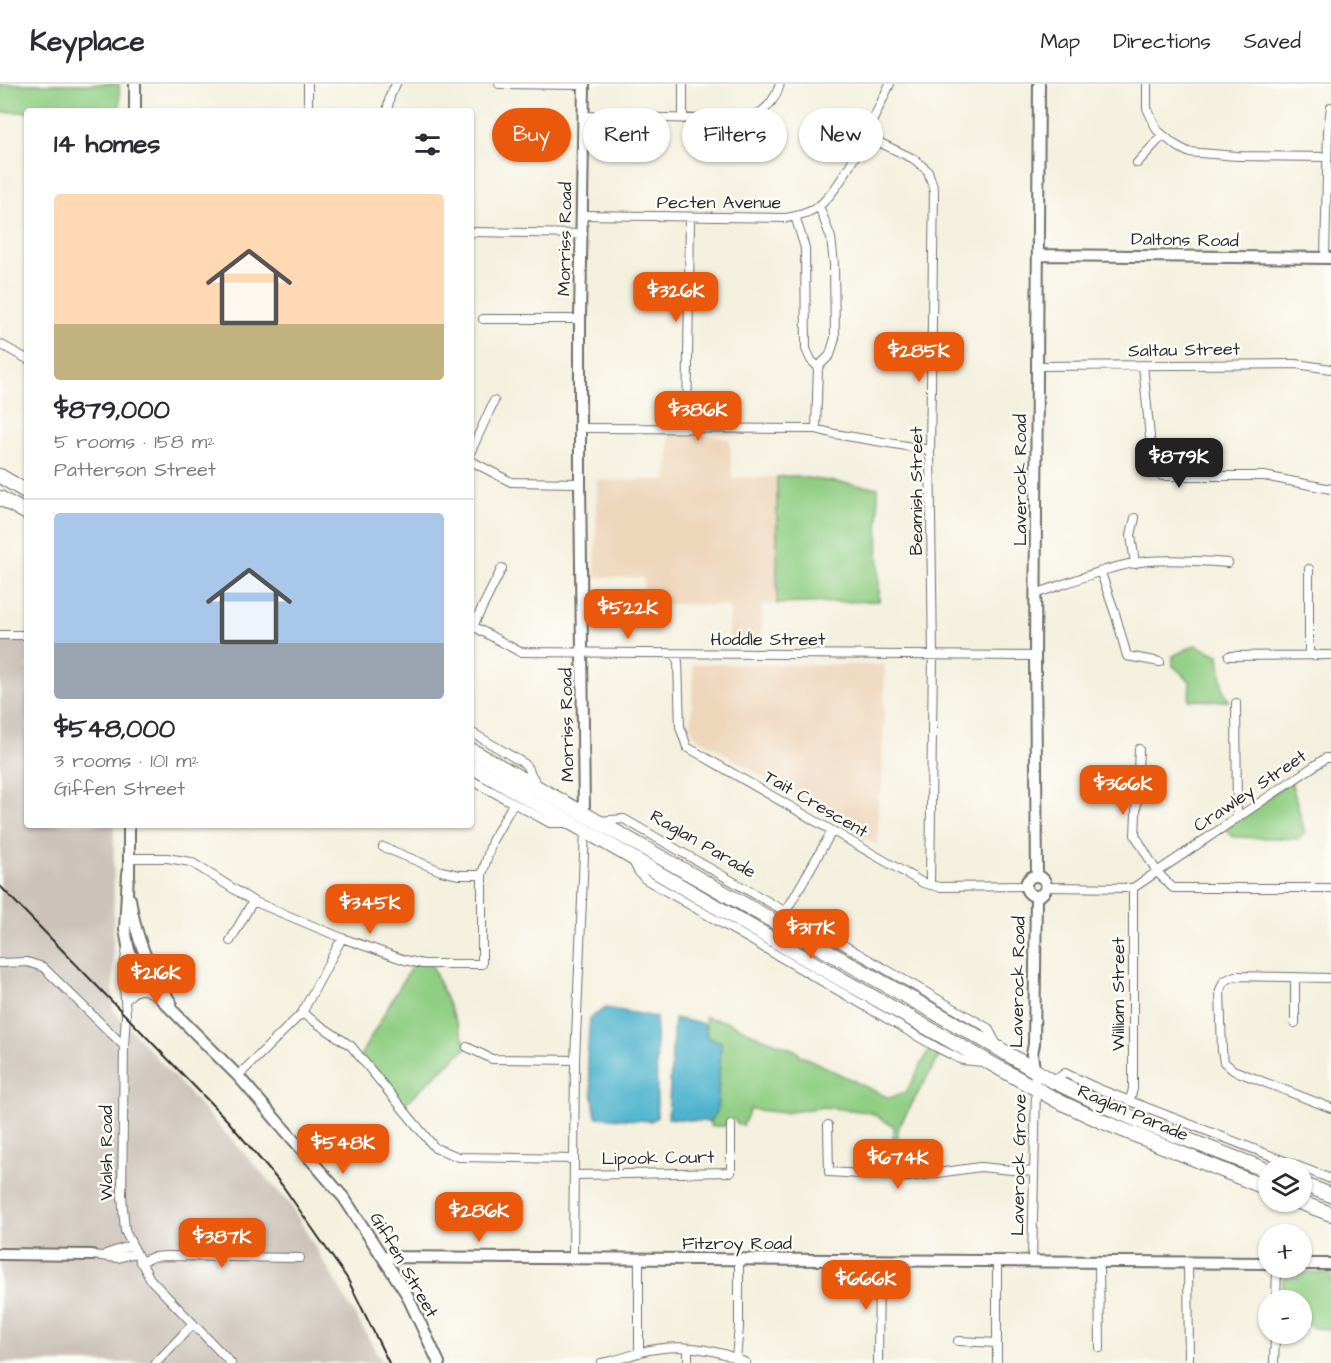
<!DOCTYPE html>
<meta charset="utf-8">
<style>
body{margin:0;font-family:"Architects Daughter",sans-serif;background:#f2f2f3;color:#2b2b33;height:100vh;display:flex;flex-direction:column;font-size:22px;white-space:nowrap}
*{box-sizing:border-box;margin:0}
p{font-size:20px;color:#7c7c81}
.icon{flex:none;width:33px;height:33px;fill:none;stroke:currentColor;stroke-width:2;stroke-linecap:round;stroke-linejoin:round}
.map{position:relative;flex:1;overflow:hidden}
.side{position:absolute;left:24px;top:24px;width:450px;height:720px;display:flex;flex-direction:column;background:#fff;border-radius:6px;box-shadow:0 2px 4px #0004}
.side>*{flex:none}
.hud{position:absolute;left:492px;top:24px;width:570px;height:54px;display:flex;gap:12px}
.tools{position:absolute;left:1258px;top:1074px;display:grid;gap:12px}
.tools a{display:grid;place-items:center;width:54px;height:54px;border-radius:50%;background:#fff;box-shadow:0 2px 4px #0004;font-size:30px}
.price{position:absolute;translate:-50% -51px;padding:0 14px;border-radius:12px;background:#ea580c;color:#fff;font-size:20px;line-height:39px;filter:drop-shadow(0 2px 3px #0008)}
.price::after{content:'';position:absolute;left:50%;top:36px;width:18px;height:14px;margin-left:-9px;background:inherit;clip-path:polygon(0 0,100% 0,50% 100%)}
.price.active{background:#222;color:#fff}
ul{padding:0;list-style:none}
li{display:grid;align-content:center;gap:12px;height:318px;padding:0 30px}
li+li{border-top:2px solid #e1e1e2}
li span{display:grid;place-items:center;height:186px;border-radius:6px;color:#555}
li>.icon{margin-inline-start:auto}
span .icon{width:108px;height:108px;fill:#fffc;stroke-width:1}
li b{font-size:26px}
h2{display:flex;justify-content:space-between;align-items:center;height:72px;padding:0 30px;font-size:26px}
.tag{padding:0 21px;border-radius:27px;background:#fff;box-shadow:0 2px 4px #0004;font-size:21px;line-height:54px}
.tag.active{background:#ea580c;color:#fff}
header{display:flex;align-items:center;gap:36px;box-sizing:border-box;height:84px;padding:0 30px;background:#fff;border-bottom:2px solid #e1e1e2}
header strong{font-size:28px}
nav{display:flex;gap:33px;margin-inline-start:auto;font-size:21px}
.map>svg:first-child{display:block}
.built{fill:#eed6bb}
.industrial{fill:#ccc2b9}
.green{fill:#90ce83;stroke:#5e7c57;stroke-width:1.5}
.water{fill:#4eb3cd;stroke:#3c6f7c;stroke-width:1.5}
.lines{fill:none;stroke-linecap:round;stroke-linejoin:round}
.street-casing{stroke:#71706a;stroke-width:10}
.secondary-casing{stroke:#71706a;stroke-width:14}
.highway-casing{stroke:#71706a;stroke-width:16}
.street{stroke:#fff;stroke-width:8}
.secondary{stroke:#fff;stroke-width:10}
.highway{stroke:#fff;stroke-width:14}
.rail{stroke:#2b2b2b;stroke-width:2}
.labels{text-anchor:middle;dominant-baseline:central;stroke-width:5;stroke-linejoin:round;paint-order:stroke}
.street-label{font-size:18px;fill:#2b2b2b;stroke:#fdfcf7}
</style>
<header>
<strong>Keyplace</strong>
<nav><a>Map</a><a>Directions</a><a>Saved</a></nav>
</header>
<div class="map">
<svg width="1331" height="1279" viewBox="0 0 1331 1279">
<rect width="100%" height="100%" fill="#fdfcf7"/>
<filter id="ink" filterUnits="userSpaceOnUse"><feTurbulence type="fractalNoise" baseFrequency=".0167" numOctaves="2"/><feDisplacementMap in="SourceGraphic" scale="12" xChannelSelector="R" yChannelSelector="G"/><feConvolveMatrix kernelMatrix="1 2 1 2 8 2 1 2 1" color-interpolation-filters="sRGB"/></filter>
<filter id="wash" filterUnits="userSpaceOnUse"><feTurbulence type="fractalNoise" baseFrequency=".008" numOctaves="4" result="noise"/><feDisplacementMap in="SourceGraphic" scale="24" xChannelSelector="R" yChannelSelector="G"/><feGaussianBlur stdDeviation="1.35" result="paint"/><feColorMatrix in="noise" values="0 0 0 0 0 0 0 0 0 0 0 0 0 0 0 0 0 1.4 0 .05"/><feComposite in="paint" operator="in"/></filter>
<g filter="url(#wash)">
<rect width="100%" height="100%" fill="#f4f0de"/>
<path class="built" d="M709,351l21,4 2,39 45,-1v127l-15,1v40l-33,-1 1,-38 -86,-3 -1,-25 -48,-1 2,-97h70l3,-44z
M693,580l192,1 -3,124 -4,7v50l-183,-110 -4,-7z"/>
<path class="industrial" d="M0,555l27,1v185h87l-1,185 177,194 93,159h-383z"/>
<path class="green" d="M0,0h119l1,27 -120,1z
M792,392l86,12 1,113 -102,3v-127z
M1195,561l24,10 4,34 6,12 -40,-1 1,-19 -17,-15v-10z
M1291,697l14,52 -7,6 -65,-2 -9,-10z
M414,878l17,2 36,83 -66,60 -41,-51z
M705,933l23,5 30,14 37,14 5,5 89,43 17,-6 24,-43 10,6 -41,71 -6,44h-3l4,-44 -25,-14 -46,-5 -39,6 -34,-4 -7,17 -5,-2 -4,-5 -7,2 -2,5h-15v-4l7,-11 4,-69 -14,-4z
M1289,1188l42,1v56l-18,-1 -11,-10v-18h-20l1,-21z"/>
<path class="water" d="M606,924l50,9 1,100 -6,4 -55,-4 -9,-58 3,-41z
M674,934l30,6 3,14 14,4 -4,69 -7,11 -42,-4z"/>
</g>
<g filter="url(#ink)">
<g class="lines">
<g class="street-casing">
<path id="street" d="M499,0l85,1
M1147,0v24l10,22 18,15 13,7 49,4 90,1
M388,23l2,-11 6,-12
M308,27v-27
M584,32l161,4c19,-7 29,-17 35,-36
M683,35v-35
M864,51l50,24 14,12 6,19 -4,260 3,205 -3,230
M1137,79l26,-28
M582,131l204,3c11,-2 26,-6 34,-13 27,-22 54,-89 70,-121
M795,132l10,32 1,101 5,11 7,7
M471,148l112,2
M1325,174l3,-127 3,-24
M483,235h97
M0,260l27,15
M1143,281l9,93 5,14 5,4h102l67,13
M1037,282l259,-2 35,5
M581,344l235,1 19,5 95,16
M687,345l3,-212
M816,345l2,-62 12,-12 5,-17 -1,-74 -3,-26 -12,-32
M471,367l23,-50
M471,377l40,21 69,1
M1135,434l-4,17 4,29
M1309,485v86
M1101,489l14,40 12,43 33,6
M1035,510c37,-12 75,-29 113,-33 27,-2 54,0 80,2
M471,541l49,27 515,4
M473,542l29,-58
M0,551h27
M675,570l3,8 2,65 7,20 236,136 16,4 87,-1
M1229,572l102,-1
M1236,619l1,115
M471,648l54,32 12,20
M1139,665l-4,86 22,37 16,16h158
M471,696l79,43h16
M598,737l26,-2 364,209 9,17
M383,763l58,24 18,4h23
M128,774h39l24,4 62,39 89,37 63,22 18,4h59v-89l10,-34 21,-37
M633,777l5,10 7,8 291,168 26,13 21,2
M1046,803l87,1 193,-130h5
M785,829l47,-82
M230,857l23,-40
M127,864l-4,24 3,43 -2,31 -2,150 3,35 25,48 81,84
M0,879l27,-1 16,5 81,79
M1295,893v46
M1331,894l-96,-2 -11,5 -4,9 2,61 2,11 9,8 98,38
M125,903l6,-10 8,-5
M129,910l13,-19
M127,915c9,-12 18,-11 29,-3
M302,929l49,33 84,102 24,9 115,2
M467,963l25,12 83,1
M238,992l64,-63 40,-75
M1054,997l11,-8 34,16 232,90
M1130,1016l3,-11v-201
M828,1041l1,47 80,5 71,-10 54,5
M574,1091l157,-3v-47
M106,1170l26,-9
M92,1171l26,3 17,-5
M573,1174l2,-198 10,-229
M997,1177v102
M1032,1177l4,-172 -2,-20
M140,1178l13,-5 13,-1 134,2
M1099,1178l1,86
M1188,1178l1,101
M1276,1216l1,-32
M958,1257l39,2
M639,1269v-95
M736,1274l3,-31v-68
M156,1279l37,-39
M601,1279c14,-2 27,-7 40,-11 35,-9 73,-5 105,11
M688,1279v-15
M878,1279l1,-103
M1274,1279l1,-29"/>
</g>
<g class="secondary-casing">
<path id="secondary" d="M584,0l-4,235v164l4,330
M135,27v-27
M1038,171l293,3
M128,789l-3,56 4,22 13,24 18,23 78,78 106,122 62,95 33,70
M1037,792l-2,-220 4,-572
M1026 802a10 10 0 1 1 20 0a10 10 0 1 1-20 0Z
M129,793v-52
M130,815c6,41 19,70 41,104
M1034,985l-2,-15 2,-10 2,-148
M0,1170l92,1
M384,1173l885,6
M1302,1180h29"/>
</g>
<g class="highway-casing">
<path id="highway" d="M0,392l27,16
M0,414l27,15
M471,666l527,298 51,31 54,26 46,20 120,46
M471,682l127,72 241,140 219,123 43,20 168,68
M1302,1100l29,11
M1299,1118l32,12"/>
</g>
<use href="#street" class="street"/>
<use href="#secondary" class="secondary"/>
<use href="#highway" class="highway"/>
<path class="rail" d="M0,802l227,234 55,65 65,93 42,85"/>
</g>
</g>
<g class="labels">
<g class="street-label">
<text x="719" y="118">Pecten Avenue</text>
<text transform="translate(565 155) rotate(-89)">Morriss Road</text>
<text transform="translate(1185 156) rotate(1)">Daltons Road</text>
<text transform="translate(1184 266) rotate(-1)">Saltau Street</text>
<text transform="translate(1020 396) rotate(-90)">Laverock Road</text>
<text transform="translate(916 407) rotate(-90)">Beamish Street</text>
<text x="768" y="555">Hoddle Street</text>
<text transform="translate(567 641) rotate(-91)">Morriss Road</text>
<text transform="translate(1250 707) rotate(-34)">Crawley Street</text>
<text transform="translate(816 720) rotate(30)">Tait Crescent</text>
<text transform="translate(703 760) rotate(30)">Raglan Parade</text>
<text transform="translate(1018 898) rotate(-89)">Laverock Road</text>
<text transform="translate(1118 910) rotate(-90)">William Street</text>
<text transform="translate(1133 1029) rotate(23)">Raglan Parade</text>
<text transform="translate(106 1069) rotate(-90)">Walsh Road</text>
<text transform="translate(658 1074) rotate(-1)">Lipook Court</text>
<text transform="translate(1019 1081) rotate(-89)">Laverock Grove</text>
<text x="737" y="1159">Fitzroy Road</text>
<text transform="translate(404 1181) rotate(60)">Giffen Street</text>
</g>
</g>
</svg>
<div class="tools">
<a><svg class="icon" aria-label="layers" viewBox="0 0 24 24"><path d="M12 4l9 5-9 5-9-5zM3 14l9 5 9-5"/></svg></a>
<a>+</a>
<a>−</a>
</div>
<b class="price" style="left:676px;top:239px">$326K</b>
<b class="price" style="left:919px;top:299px">$285K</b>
<b class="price" style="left:698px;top:358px">$386K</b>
<b class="price active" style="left:1179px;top:405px">$879K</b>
<b class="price" style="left:628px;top:556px">$522K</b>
<b class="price" style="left:1123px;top:732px">$366K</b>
<b class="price" style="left:370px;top:851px">$345K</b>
<b class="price" style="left:811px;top:876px">$317K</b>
<b class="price" style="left:156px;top:921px">$216K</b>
<b class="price" style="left:343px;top:1091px">$548K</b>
<b class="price" style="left:898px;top:1106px">$674K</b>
<b class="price" style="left:479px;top:1159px">$286K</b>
<b class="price" style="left:222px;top:1185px">$387K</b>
<b class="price" style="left:866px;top:1227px">$666K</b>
<div class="hud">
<a class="tag active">Buy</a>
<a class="tag">Rent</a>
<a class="tag">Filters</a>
<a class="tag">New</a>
</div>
<section class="side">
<h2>14 homes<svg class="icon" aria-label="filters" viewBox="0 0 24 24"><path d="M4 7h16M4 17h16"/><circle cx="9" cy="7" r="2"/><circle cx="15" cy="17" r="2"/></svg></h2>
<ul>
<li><span style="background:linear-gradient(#ffd9b3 70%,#c2b280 0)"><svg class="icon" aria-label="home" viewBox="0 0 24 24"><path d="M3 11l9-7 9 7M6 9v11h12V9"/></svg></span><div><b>$879,000</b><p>5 rooms · 158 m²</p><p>Patterson Street</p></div></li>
<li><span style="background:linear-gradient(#a9c7e8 70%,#9aa5b1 0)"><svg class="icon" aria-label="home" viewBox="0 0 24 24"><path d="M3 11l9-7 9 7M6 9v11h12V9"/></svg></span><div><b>$548,000</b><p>3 rooms · 101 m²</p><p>Giffen Street</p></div></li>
</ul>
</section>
</div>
